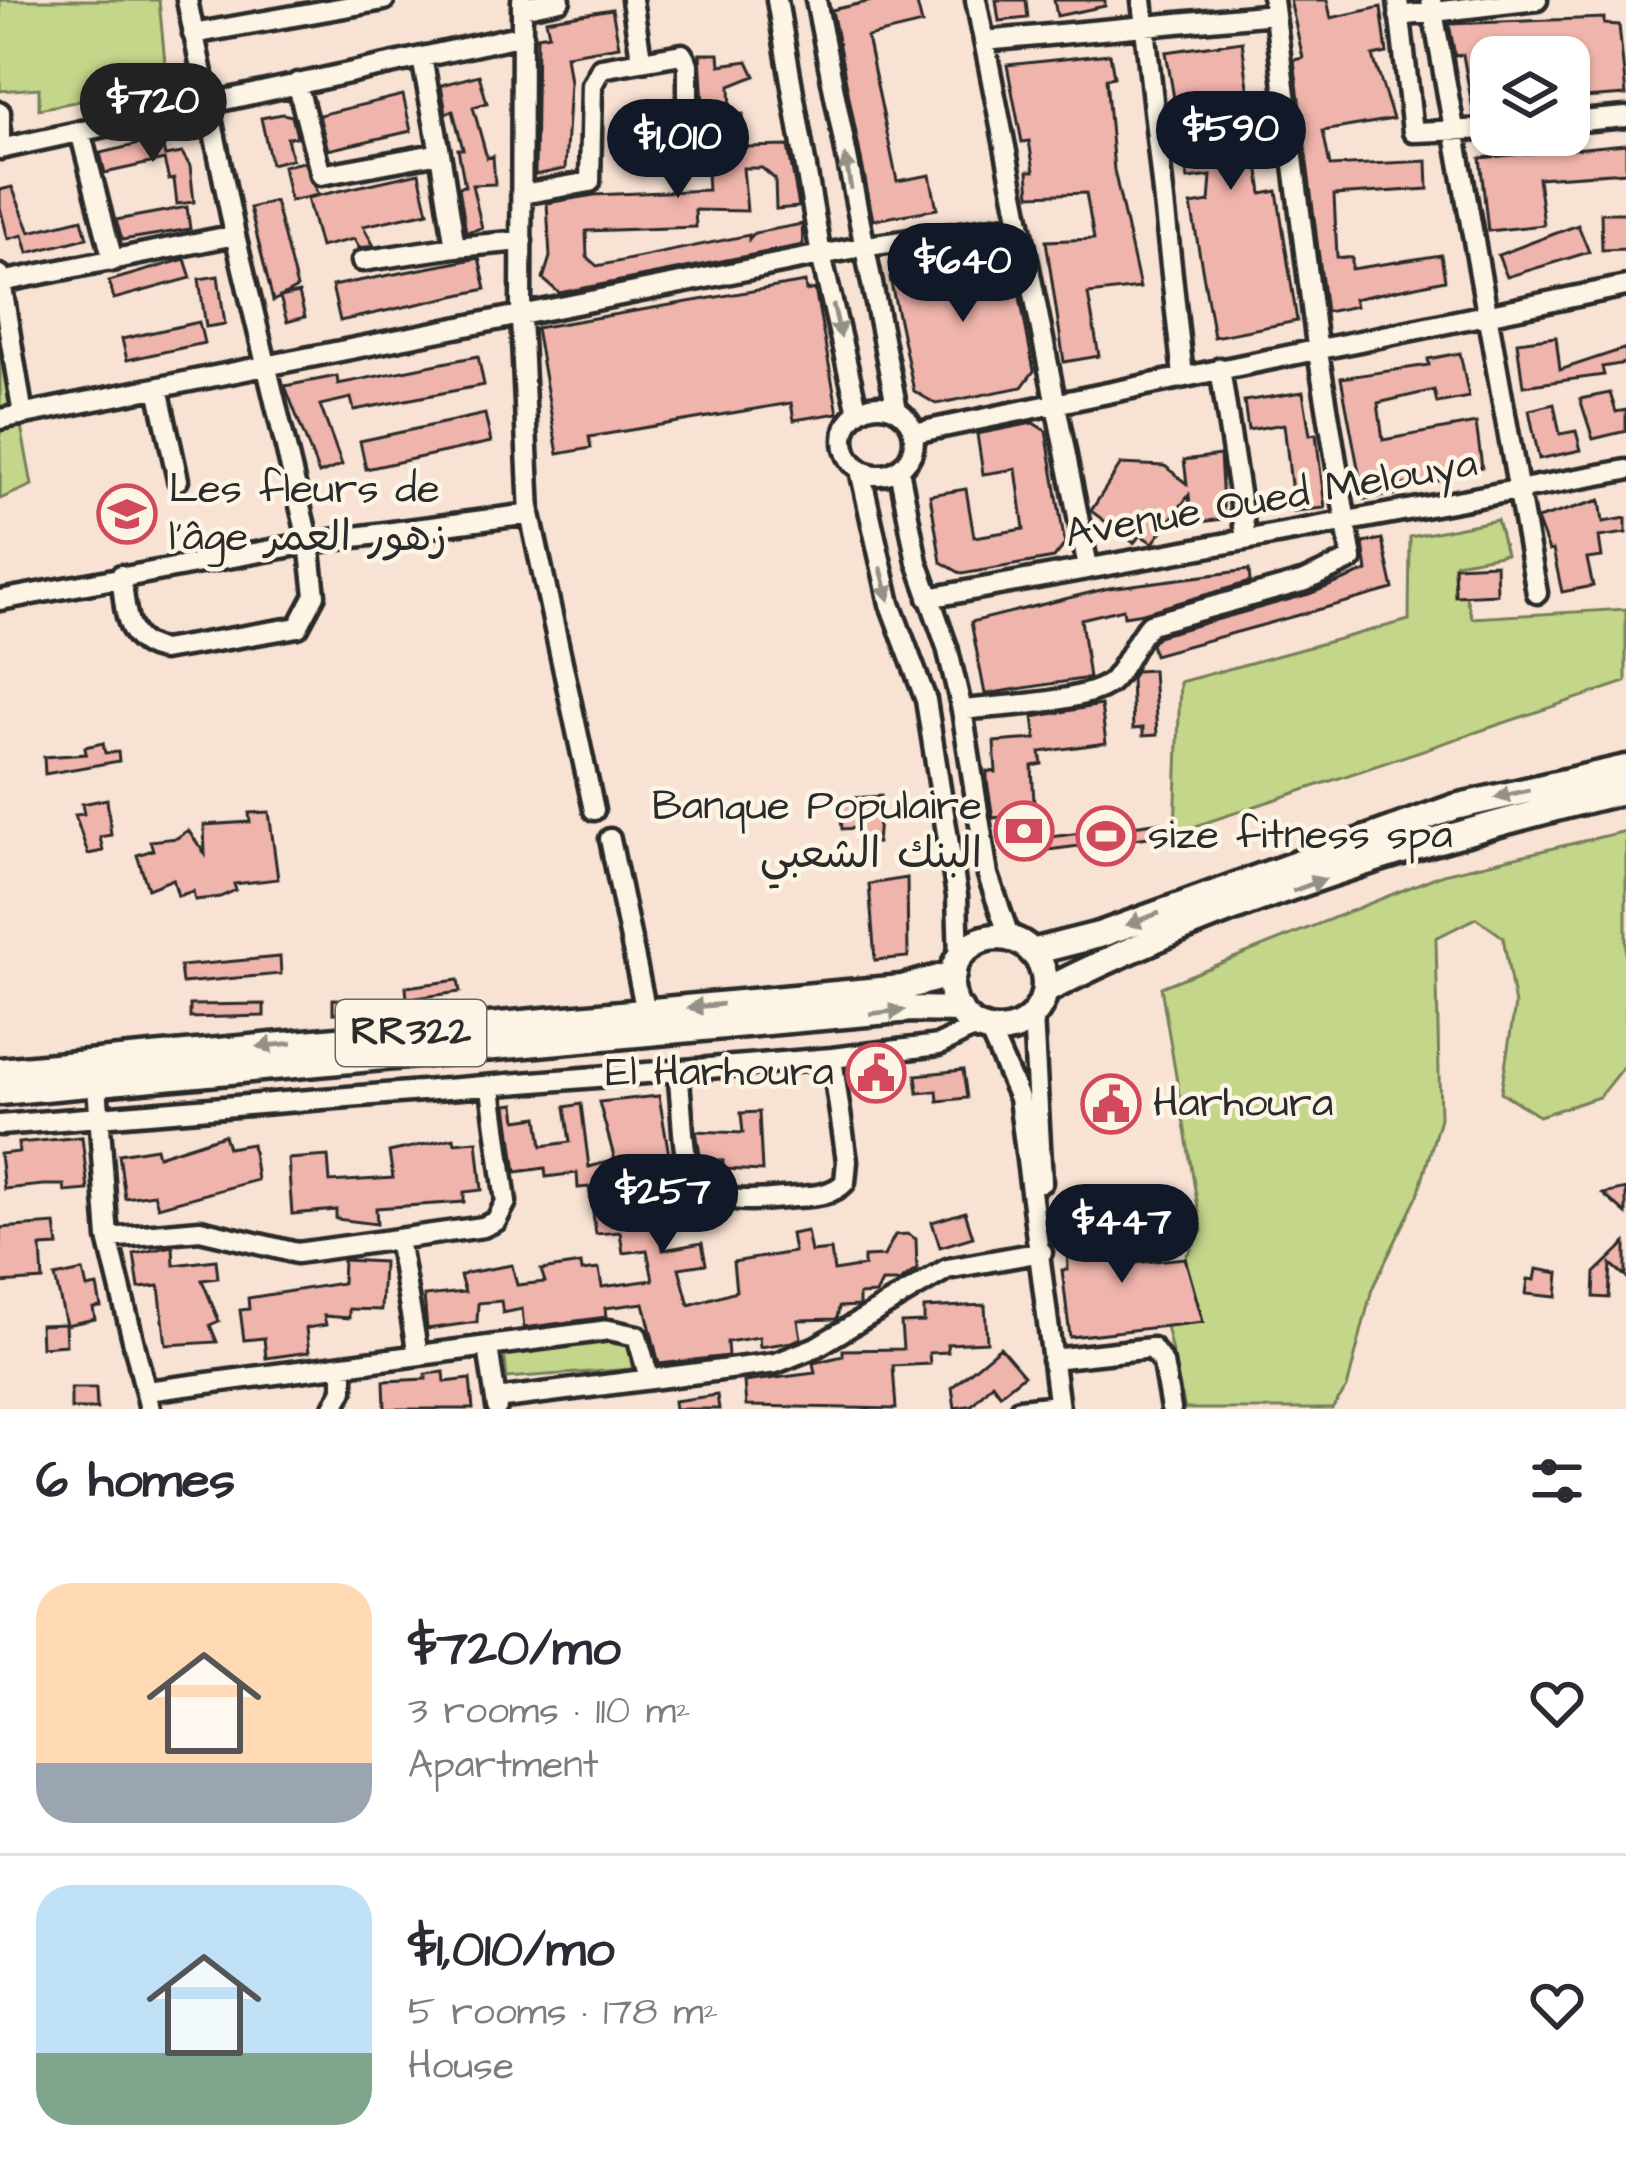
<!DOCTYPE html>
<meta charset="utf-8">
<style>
body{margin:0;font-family:"Architects Daughter","Playpen Sans Arabic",sans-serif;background:#f7f7f7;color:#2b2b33;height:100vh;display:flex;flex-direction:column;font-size:45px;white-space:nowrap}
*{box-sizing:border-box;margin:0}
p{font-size:39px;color:#7c7c81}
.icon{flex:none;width:66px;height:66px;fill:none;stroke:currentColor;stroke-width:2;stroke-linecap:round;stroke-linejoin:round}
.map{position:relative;height:1409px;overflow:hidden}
.drawer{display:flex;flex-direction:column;background:#fff;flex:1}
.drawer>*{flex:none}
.fabs{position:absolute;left:1470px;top:36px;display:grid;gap:24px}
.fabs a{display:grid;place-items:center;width:120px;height:120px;border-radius:24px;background:#fff;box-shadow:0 3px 9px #0004;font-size:60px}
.price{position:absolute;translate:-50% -102px;padding:0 27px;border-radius:42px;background:#111827;color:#fff;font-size:39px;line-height:78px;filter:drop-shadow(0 3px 6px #0008)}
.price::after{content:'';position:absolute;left:50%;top:72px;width:36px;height:27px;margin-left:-18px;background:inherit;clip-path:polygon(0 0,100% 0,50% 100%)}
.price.on{background:#222;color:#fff}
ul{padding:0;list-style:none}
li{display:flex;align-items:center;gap:36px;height:300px;padding:0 36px}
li+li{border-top:3px solid #e1e1e2}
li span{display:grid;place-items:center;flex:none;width:336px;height:240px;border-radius:36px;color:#555}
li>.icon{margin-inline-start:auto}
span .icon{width:144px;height:144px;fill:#fffc;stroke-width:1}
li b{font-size:51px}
h2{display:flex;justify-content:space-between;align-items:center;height:144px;padding:0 36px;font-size:51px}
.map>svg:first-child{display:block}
.green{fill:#c3d68a;stroke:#77805a;stroke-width:3}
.building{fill:#efb4ab;stroke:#2b2b2b;stroke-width:3}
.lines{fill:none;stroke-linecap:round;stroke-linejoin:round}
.minor-casing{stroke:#2b2b2b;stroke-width:27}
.major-casing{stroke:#2b2b2b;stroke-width:33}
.minor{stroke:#fcf5e5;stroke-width:18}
.major{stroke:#fcf5e5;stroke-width:24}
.oneway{fill:#949088}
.labels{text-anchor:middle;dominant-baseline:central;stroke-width:9;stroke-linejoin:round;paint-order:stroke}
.shield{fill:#fcf5e5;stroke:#6a6863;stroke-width:3}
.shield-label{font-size:39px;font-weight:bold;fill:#2b2b2b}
.poi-label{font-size:42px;fill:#2b2b2b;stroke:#fcf5e5;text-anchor:start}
.street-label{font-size:42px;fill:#2b2b2b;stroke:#fcf5e5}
</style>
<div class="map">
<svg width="1626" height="1409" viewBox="0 0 1626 1409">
<rect width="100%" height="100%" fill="#f8e2d4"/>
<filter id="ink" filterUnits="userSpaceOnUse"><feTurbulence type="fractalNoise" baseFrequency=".00833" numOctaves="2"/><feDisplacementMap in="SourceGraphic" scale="24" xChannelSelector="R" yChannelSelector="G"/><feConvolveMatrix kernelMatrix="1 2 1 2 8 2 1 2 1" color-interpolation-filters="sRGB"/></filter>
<g filter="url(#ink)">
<path class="green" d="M0,0h159l8,84 -128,25v-21l-39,3z
M0,313l32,172 -32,14z
M1497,520l9,34 -50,9 16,55 154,-9v73l-451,151 5,-151 229,-62 1,-83z
M1626,831v232l-27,34 -60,19 -38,-24 14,-87 -12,-68 -27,-19 -40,20 4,180 -22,77 -46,94 -25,99 -15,21h-147l-19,-83 37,-4 -18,-64 17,-27 -41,-244 282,-113z
M628,1336l4,33 -125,9 -3,-28z"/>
<path class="building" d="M876,0h40l6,24 -55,13 30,144 33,-6 7,34 -64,11 -41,-210z
M996,0h30l2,18 -29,3z
M1054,0h51v6l-48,10z
M1290,0h37l4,18 50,-11 6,46 -14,3 20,63 -70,12 7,35 97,-5 1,28 -94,6 3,62 15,1v11l89,-14 4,25 -91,19 2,7 -30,6 -32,-252 9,-2z
M612,9l7,37 -53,9 4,27 -5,87 -30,6 2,-139 12,-2 -3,-14z
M1604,18v6l15,1 7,70 -57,4v-51l-76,6 -2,61 -17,1 -11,-61 -8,1 -6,-32z
M1242,41l20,153 15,-3 20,130 -83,16 -23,-132 18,-3 2,-26 -23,3 -22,-127z
M700,54h19l1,11 28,-4 7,15 -25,10 1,29 12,-1 2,33 43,-1 11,61 -23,2 -1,-30 -13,-11h-19l4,43 -52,-1 1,17 -110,4 1,26 10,9 152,-31v4l5,-6 48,-9 1,21 -244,48 -16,-14 7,-22 -3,-54 47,-8 114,-5z
M1110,54l4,23 -8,2 8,91 26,118 -52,6 11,62 -35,6 -18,-121 48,-2 -8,-46 -56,2 -2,-24h6l-5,-30 -7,1 -15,-77z
M479,75l8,28 -14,4 14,51 6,-2 2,28 -23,1 10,43 -16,4 -7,-45 6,-1 -7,-37h5l-10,-38 -7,2 -5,-28z
M403,95l8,36 -83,19 -9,-35z
M282,114l10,2 5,21 -10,1 5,21 -21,5 -10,-46z
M161,139l4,17 17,-3 8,13 4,36 -17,2 -3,-25 -5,1 -5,-20 -59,13 -5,-20z
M1626,144v28l-88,6 6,47 -56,6 -8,-73z
M304,162l14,33 -28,6 -7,-35z
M419,173l9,39 -65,14 11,20 -15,2 -5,-9 -34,8 -13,-49z
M12,187l18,45 52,-13 5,19 -59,15 -5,-18 -15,4 -8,-32v-17z
M275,201l22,87 -24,13 -23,-93z
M187,207l3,22 -68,11 -6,-20z
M1601,213h25v36l-24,1z
M1578,225l11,27 -82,25 -9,-22z
M996,248l17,12 21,111 -12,16 -86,17 -22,-13 -24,-113 9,-14z
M479,258l7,31 -146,32 -8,-35z
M185,259l6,19 -77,21 -5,-18z
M218,276l7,48 -19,3 -7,-48z
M805,282l1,9 9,-2 23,124 -44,7 -3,-17 -202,34 2,11 -33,6 -22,-126z
M299,293l6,24 -18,5 -7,-25z
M199,322l5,21 -77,17 -5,-21z
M1556,337l4,33 66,-22v15l-24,4 2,8 -81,11 -6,-44z
M1460,353l9,44 -32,6 -3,-13 -56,13 5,37 93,-17 6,44 -45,7 1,7 -34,4 1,8 -41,6 -23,-121 88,-13 -1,-6z
M478,356l6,29 -130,25 -3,-12 -31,7 22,60 -23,9 -34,-88 52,-10 1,8z
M1303,392l7,43 6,-1 9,74 -31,3 -10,-87 -36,6 -4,-29z
M1610,393l6,19 10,-2v21l-33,8 -13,-40z
M1554,404l6,30 16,-3 5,19 -42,9 -10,-49z
M485,414l6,28 -125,27 -6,-28z
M1033,423l13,8 19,113 -11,14 -92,16 -21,-12 -11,-67 36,-6 8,48 50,-8 -8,-60 -33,5 -6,-40z
M1220,455l4,64 -32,4 -3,-28 -36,48 -13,-8 -6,8 -43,-32 30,-47 44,2 22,18 -3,-24z
M1600,500l3,22 23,-4v15l-27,4 3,20 -15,2 6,27 -31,6 -9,-42 -4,1 -12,-32z
M1382,539l11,50 -239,66 -3,-11 7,-8 151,-42 58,-23 -4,-28z
M1496,564l1,30 -42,2 -1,-30z
M1249,570l1,12 -107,31 -19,3 -1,-7 -42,10 8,59 -104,16 -14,-72 138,-34z
M1153,670l4,65 -14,1v-8l-10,1 -2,-51 5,-7z
M1101,705l5,38 -66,9 2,12 -10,2 4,73 126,-17 2,13 -147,19 -6,-38 -18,2 -6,-37v-10l9,1 -2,-30 42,-3 -3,-22z
M103,743l2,10 13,-1 1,9 -74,13 -1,-17 42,-3 -1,-7z
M881,796l-4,47 -20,1 -1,-16 -14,1 -3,-30z
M107,799l4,36 -11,2 3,14 -15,3 -13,-39 9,-1 -2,-10z
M269,812l9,67 -44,5 2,6 -16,7 -25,3 -2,-9 -15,5 -5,-17 -25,10 -11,-34 16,-5 -3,-9 27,-3 11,-8 17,24 -1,-29 46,-3 -1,-9z
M907,878l1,79 -33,3 -6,-76z
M280,957l1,17 -99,9 -2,-17z
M458,980l2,12 -53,7 -1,-12z
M333,999l38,1v13h-38z
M264,1004v12l-74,2v-13z
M963,1070l4,28 -29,3 -1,-10 -19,2 -2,-18z
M659,1096l10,59 -29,7 9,35 6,-1 8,54 39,-7 4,21 -27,4 10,37 47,-14 -3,-29 61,-10 -3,-18 16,-3 4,21 20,-2 3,21 30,-5v-9l20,-1 11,-21 12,-1 9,5 1,30 -18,13h-17l-6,12 -17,1v11l-20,1 -2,12 -39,1 3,18 -9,4 -32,5 -1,-10 -32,5 1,14 -69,8 -15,-61 -39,5 1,9 -82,11 -2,-19 -19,4 -2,-12 -23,2 -1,19 -50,7 -3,-33 41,-4 -5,-16 7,-3 45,-8 5,20 28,-3 -4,-12 40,-6 1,7 17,-2 3,18 51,-7 -6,-30 -24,3 -3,-21 -24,2 -7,-47 -11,1 -1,-15 -31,4 -1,-9 -29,4 -9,-67 8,-1 2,16 21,-3 4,29 28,-4 -5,-35 16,-3 8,63 26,-7 -16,-58z
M759,1112l3,59 -39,-2v-8l-22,-1 -5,-29 47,2 -2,-20z
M224,1135l4,13 24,-4 5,36 -99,27 -4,-13 -29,4 -6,-44 37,-6 2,8z
M82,1137l6,53 -23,2 -1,-7h-21l-39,4 -4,-35 19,-2 -1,-9z
M454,1138l1,5 22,-2 5,49 -18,2v10l-88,6 1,16 -41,-5v-9l-44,4 -4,-55 40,-3 2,26 63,-4 -4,-26z
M1626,1189v25l-23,-20z
M965,1212l8,25 -33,10 -8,-25z
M1119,1221l3,43 63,-6 18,64 -133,15 -8,-67h6l-2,-46z
M55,1224l3,22 -17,1 2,33 -43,3v-55z
M1626,1243v34l-15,-13 -2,34 -15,-1 1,-24z
M173,1246l1,19 42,-5 2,18 -16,2 17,41 -9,4 7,17 -51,3 -7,-59 -20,2 -5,-34z
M343,1260l40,2 -2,48 -32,-1v9l-25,-2 2,9 -20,3 3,24 -43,6 -2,-20 -20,2 -4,-30 9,-1 -1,-11 94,-15z
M1537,1269l22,4 -2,24 -31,-3 2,-15 7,1z
M83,1271l4,17 10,-2 4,21 -8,1 2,11 -29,6 -11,-48z
M985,1305l2,37 -40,2 1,8 -19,1 1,11 -37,2 3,43 -150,-3 -2,-24 71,-9 -2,-10 30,-7v-6l60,-1 -2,-26 23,-1v-14z
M65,1324l1,21 -25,2 -1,-22z
M1000,1347l24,28 -24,19 -8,-11 -20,22 -17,3 -3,-21z
M444,1372l1,10 25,-3 3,30h-88l-1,-28 42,-2v-5z
M71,1388h25l1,21h-26z
M717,1395l2,14h-44l-1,-8z"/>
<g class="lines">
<g class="minor-casing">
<path id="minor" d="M522,0v8l38,-8
M632,0l9,58
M777,0l44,255 37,157
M816,0l81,410
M976,0l112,567
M1142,0l41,376
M1398,0l15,132 78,-3
M1431,0l106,593
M1399,16l138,-16
M193,34l191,-34
M984,41l290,-27
M422,58l18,95
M297,83l24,92 119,-22 15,94 -93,14
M0,112v34
M1569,122l57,-5
M80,131l33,130
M0,149l523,-114
M522,194l68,-12 2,-97 9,-17 81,-14 6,10v45
M455,247l67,-6
M0,275l23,140
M1,282l234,-47
M1220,368l26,171
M158,388l20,92
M844 440a35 35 0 1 1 70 0a35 35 0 1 1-70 0Z
M0,419l861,-172 159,-23
M914,433l712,-147
M899,469l18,93 30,85 15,63 26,165 22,64
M860,470l30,134 36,96 31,196 2,63
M530,514l64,296
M121,575c5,33 2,69 42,75l135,-23 17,-32 -6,-52 221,-29 -9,-197 1,-309
M928,598l698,-128
M0,600l309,-57 -74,-308 -48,-235
M962,710c33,-4 130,-7 151,-30 15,-17 21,-39 37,-56l155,-43 47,-22 -35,-213 -44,-346
M610,839l36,173
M1033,1016l9,166
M989,1030l30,68 40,311
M678,1072c11,94 -9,138 105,126 20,-2 48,0 62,-16l2,-21 -15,-103
M97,1085l11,153 42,171
M0,1125l832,-67 107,-13 38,-19
M108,1238l92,-8 97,23 186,-26 13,-6 10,-19 -15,-113
M398,1239l20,116
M488,1347l9,60
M1052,1359l100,-11 11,15 8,46
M147,1391l462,-61 28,6 12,42
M496,1399l280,-36 40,-16 131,-78 95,-17
M333,1409l10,-19v-25
M1020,1409l38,-4"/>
</g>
<g class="major-casing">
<path id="major" d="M951 984a47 47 0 1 1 94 0a47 47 0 1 1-94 0Z
M1032,952l67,-17 356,-128 171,-39
M1045,991c181,-93 384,-152 581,-201
M0,1071l902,-83 51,-14
M0,1092l911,-83 49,1"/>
</g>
<use href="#minor" class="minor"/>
<use href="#major" class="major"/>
</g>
<defs><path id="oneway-solid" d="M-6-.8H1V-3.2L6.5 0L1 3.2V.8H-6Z" transform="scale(3)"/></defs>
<g class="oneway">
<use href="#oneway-solid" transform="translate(848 172) rotate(-100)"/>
<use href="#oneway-solid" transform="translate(837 321) rotate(77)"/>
<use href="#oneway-solid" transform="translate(885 584) rotate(76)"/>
<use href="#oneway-solid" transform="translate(1512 794) rotate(167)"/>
<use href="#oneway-solid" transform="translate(1309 885) rotate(-20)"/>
<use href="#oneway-solid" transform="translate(1143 919) rotate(160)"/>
<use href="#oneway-solid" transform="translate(705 1006) rotate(174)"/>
<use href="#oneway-solid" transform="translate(887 1012) rotate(-6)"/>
<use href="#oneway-solid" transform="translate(275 1045) rotate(174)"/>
</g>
</g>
<defs>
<g id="school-ring" transform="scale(3)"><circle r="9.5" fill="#fcf5e5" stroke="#d1495b" stroke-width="1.5"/><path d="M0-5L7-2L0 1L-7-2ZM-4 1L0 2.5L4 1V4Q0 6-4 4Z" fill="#d1495b"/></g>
<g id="bank-ring" transform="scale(3)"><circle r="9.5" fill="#fcf5e5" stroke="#d1495b" stroke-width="1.5"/><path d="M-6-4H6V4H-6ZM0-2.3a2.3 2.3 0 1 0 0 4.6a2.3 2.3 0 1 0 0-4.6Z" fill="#d1495b"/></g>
<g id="stadium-ring" transform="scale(3)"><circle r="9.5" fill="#fcf5e5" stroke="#d1495b" stroke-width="1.5"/><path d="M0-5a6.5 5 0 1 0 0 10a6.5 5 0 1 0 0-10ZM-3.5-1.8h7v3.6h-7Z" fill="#d1495b"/></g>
<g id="civic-ring" transform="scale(3)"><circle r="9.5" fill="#fcf5e5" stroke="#d1495b" stroke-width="1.5"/><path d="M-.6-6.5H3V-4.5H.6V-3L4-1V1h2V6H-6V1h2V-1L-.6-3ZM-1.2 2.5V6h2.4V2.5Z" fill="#d1495b"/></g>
</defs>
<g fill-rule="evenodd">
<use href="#school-ring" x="127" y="514"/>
<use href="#bank-ring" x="1024" y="831"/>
<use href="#stadium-ring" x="1106" y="836"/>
<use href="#civic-ring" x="876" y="1073"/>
<use href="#civic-ring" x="1111" y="1104"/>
</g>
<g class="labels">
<rect class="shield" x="336" y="1000" width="150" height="66" rx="9"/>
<g class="shield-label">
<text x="411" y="1033">RR322</text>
</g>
<g class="poi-label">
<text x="169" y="490">Les fleurs de<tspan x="169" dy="48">l'âge زهور العمر</tspan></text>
<text x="982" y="807" text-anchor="end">Banque Populaire<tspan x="982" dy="48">البنك الشعبي</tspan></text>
<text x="1148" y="836">size fitness spa</text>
<text x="834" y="1073" text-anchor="end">El Harhoura</text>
<text x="1153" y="1104">Harhoura</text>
</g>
<g class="street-label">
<text transform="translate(1271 499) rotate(-10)">Avenue Oued Melouya</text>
</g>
</g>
</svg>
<div class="fabs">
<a><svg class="icon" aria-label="layers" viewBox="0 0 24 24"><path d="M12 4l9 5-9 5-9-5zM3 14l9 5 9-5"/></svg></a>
</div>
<b class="price on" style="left:153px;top:165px">$720</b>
<b class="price" style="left:1231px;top:193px">$590</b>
<b class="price" style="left:678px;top:201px">$1,010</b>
<b class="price" style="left:963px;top:325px">$640</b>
<b class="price" style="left:663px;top:1256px">$257</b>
<b class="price" style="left:1122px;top:1286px">$447</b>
</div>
<section class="drawer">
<h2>6 homes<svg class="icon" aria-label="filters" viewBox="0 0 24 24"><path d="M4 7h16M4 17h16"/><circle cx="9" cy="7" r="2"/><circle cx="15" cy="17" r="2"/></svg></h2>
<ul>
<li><span style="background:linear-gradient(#ffd9b3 75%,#9aa5b1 0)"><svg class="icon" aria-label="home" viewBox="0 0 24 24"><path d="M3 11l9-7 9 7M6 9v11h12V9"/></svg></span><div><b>$720/mo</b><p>3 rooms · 110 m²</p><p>Apartment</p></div><svg class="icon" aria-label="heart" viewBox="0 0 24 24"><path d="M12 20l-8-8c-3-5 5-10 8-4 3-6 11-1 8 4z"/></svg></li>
<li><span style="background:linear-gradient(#bfe0f5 70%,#7fa58c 0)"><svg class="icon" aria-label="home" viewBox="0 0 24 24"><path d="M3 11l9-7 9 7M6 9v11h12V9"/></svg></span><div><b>$1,010/mo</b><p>5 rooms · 178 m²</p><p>House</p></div><svg class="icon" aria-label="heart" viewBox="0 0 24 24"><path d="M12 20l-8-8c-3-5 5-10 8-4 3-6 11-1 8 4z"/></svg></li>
</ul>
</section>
